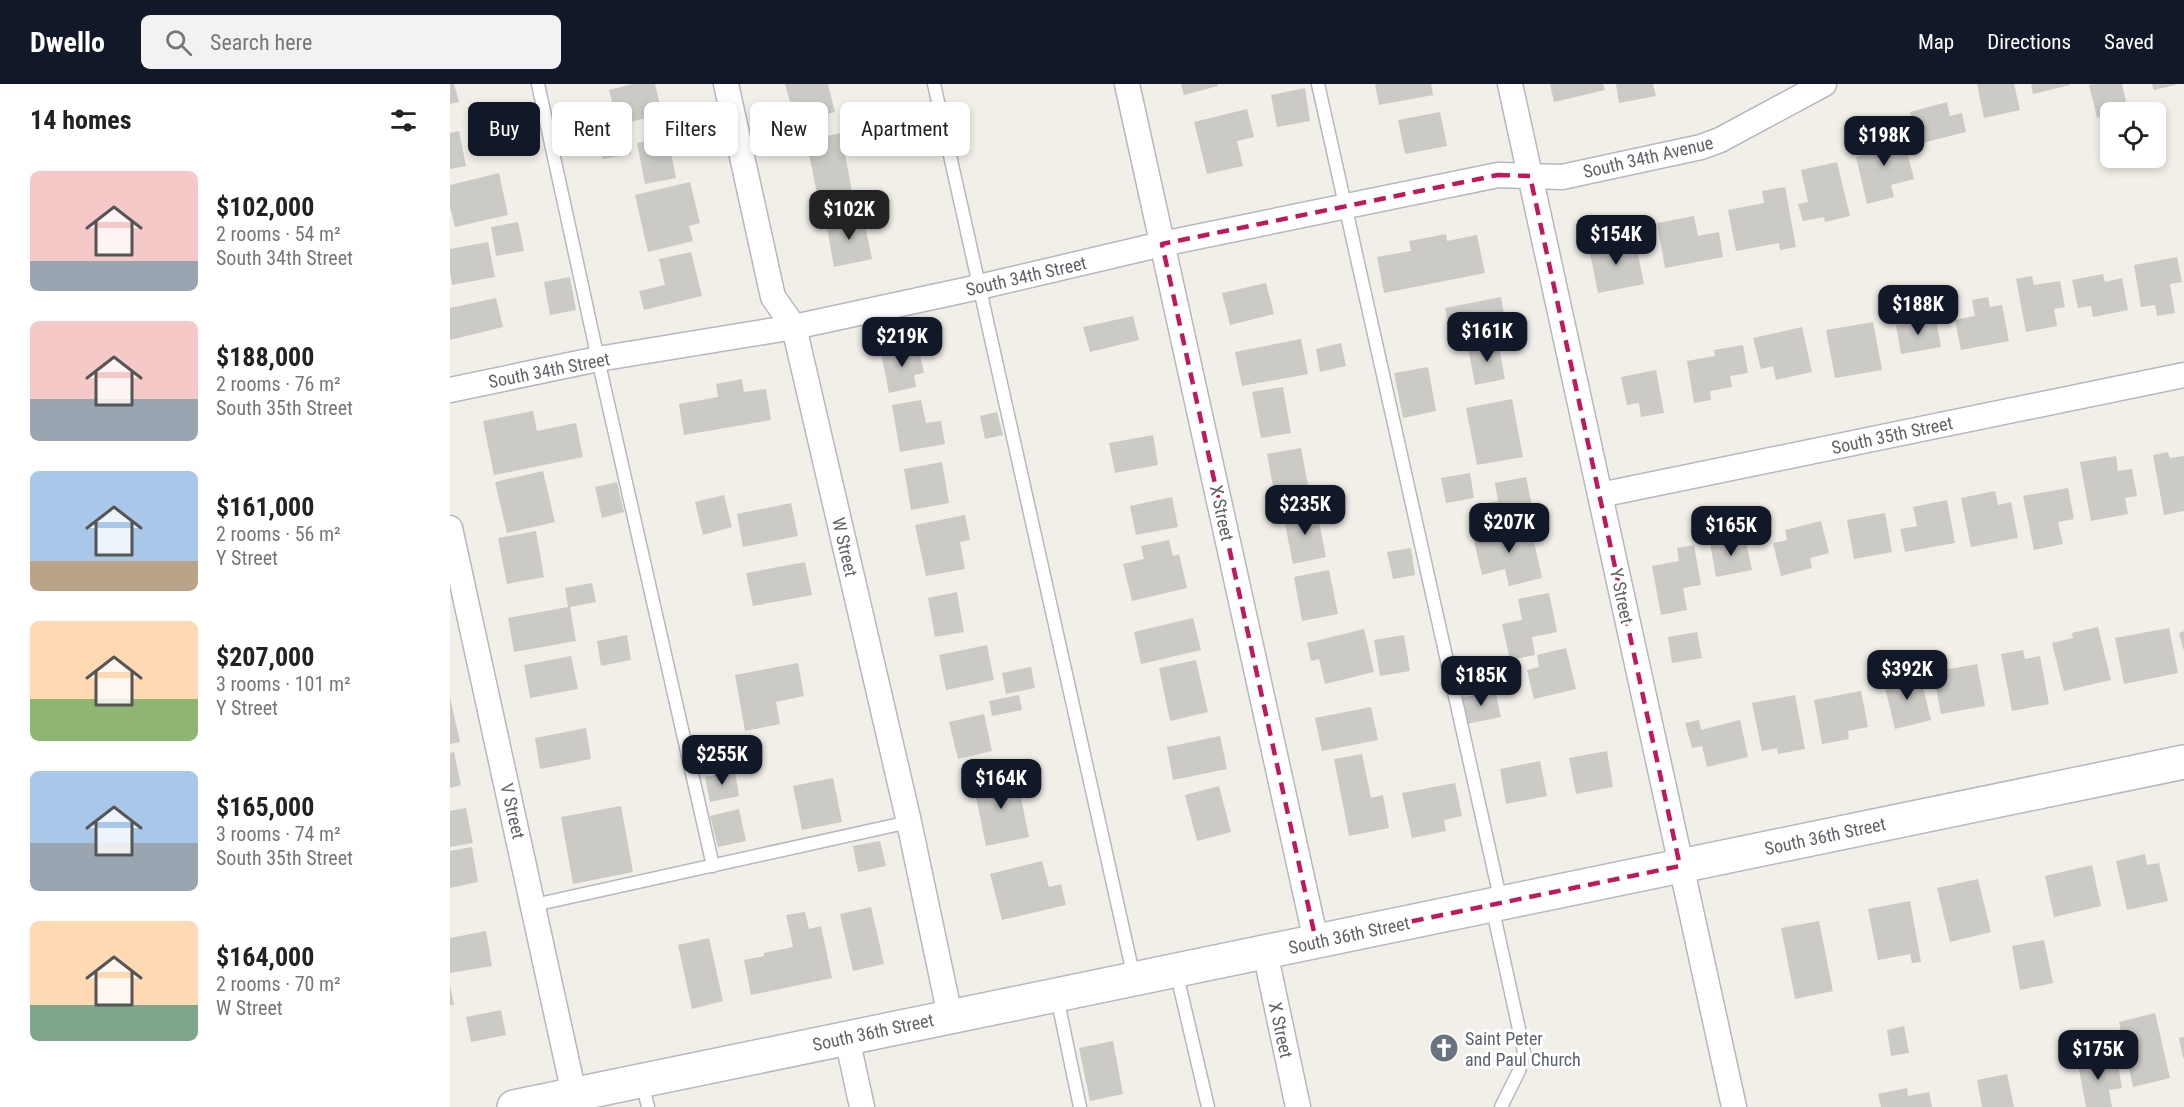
<!DOCTYPE html>
<meta charset="utf-8">
<style>
body{margin:0;font-family:"Roboto Condensed",sans-serif;background:#f2f2f2;color:#222;height:100vh;display:flex;flex-direction:column;font-size:22px;white-space:nowrap}
*{box-sizing:border-box;margin:0}
p{font-size:20px;color:#767676}
.icon{flex:none;width:33px;height:33px;fill:none;stroke:currentColor;stroke-width:2;stroke-linecap:round;stroke-linejoin:round}
.map{position:relative;flex:1;overflow:hidden}
.side{display:flex;flex-direction:column;background:#fff;width:450px}
.side>*{flex:none}
.banner{position:absolute;left:18px;top:18px;width:570px;height:54px;display:flex;gap:12px}
.fabs{position:absolute;left:1650px;top:18px;display:grid;gap:12px}
.fabs a{display:grid;place-items:center;width:66px;height:66px;border-radius:9px;background:#fff;box-shadow:0 3px 9px #0003;font-size:30px}
.price{position:absolute;translate:-50% -51px;padding:0 14px;border-radius:12px;background:#111827;color:#fff;font-size:20px;line-height:39px;filter:drop-shadow(0 2px 3px #0008)}
.price::after{content:'';position:absolute;left:50%;top:36px;width:18px;height:14px;margin-left:-9px;background:inherit;clip-path:polygon(0 0,100% 0,50% 100%)}
.price.active{background:#222;color:#fff}
ul{padding:0;list-style:none}
li{display:flex;align-items:center;gap:18px;height:150px;padding:0 30px}
li span{display:grid;place-items:center;flex:none;width:168px;height:120px;border-radius:9px;color:#555}
li>.icon{margin-inline-start:auto}
span .icon{width:72px;height:72px;fill:#fffc;stroke-width:1}
li b{font-size:26px}
h2{display:flex;justify-content:space-between;align-items:center;height:72px;padding:0 30px;font-size:26px}
.tag{padding:0 21px;border-radius:9px;background:#fff;box-shadow:0 3px 9px #0003;font-size:21px;line-height:54px}
.tag.active{background:#111827;color:#fff}
header{display:flex;align-items:center;gap:36px;box-sizing:border-box;height:84px;padding:0 30px;background:#111827;color:#fff}
header strong{font-size:28px}
nav{display:flex;gap:33px;margin-inline-start:auto;font-size:21px}
.search{width:420px;height:54px;background:#f2f2f2;display:flex;align-items:center;gap:15px;box-sizing:border-box;padding:0 21px;border-radius:9px;color:#767676;font-size:22px}
main{display:flex;flex:1;min-height:0}
.map>svg:first-child{display:block}
.building{fill:#cccac5}
.lines{fill:none;stroke-linecap:round;stroke-linejoin:round}
.service-casing{stroke:#b5b8bc;stroke-width:15}
.minor-casing{stroke:#b5b8bc;stroke-width:27}
.secondary-casing{stroke:#b6babf;stroke-width:36}
.service{stroke:#fff;stroke-width:12}
.minor{stroke:#fff;stroke-width:24}
.secondary{stroke:#fff;stroke-width:33}
.marked{fill:none;stroke:#c2185b;stroke-width:4.5;stroke-dasharray:12 8;stroke-linejoin:round}
.labels{text-anchor:middle;dominant-baseline:central;stroke-width:6;stroke-linejoin:round;paint-order:stroke}
.street-label{font-size:18px;fill:#5f6368;stroke:#fff}
.worship-label{font-size:18px;fill:#5b616d;stroke:#fff;text-anchor:start}
</style>
<header>
<strong>Dwello</strong>
<div class="search"><svg class="icon" aria-label="search" viewBox="0 0 24 24"><circle cx="10" cy="10" r="6"/><path d="M15 15l6 6"/></svg>Search here</div>
<nav><a>Map</a><a>Directions</a><a>Saved</a></nav>
</header>
<main>
<section class="side">
<h2>14 homes<svg class="icon" aria-label="filters" viewBox="0 0 24 24"><path d="M4 7h16M4 17h16"/><circle cx="9" cy="7" r="2"/><circle cx="15" cy="17" r="2"/></svg></h2>
<ul>
<li><span style="background:linear-gradient(#f6c9c9 75%,#9aa5b1 0)"><svg class="icon" aria-label="home" viewBox="0 0 24 24"><path d="M3 11l9-7 9 7M6 9v11h12V9"/></svg></span><div><b>$102,000</b><p>2 rooms · 54 m²</p><p>South 34th Street</p></div></li>
<li><span style="background:linear-gradient(#f6c9c9 65%,#9aa5b1 0)"><svg class="icon" aria-label="home" viewBox="0 0 24 24"><path d="M3 11l9-7 9 7M6 9v11h12V9"/></svg></span><div><b>$188,000</b><p>2 rooms · 76 m²</p><p>South 35th Street</p></div></li>
<li><span style="background:linear-gradient(#a9c7e8 75%,#b9a48a 0)"><svg class="icon" aria-label="home" viewBox="0 0 24 24"><path d="M3 11l9-7 9 7M6 9v11h12V9"/></svg></span><div><b>$161,000</b><p>2 rooms · 56 m²</p><p>Y Street</p></div></li>
<li><span style="background:linear-gradient(#ffd9b3 65%,#8fb573 0)"><svg class="icon" aria-label="home" viewBox="0 0 24 24"><path d="M3 11l9-7 9 7M6 9v11h12V9"/></svg></span><div><b>$207,000</b><p>3 rooms · 101 m²</p><p>Y Street</p></div></li>
<li><span style="background:linear-gradient(#a9c7e8 60%,#9aa5b1 0)"><svg class="icon" aria-label="home" viewBox="0 0 24 24"><path d="M3 11l9-7 9 7M6 9v11h12V9"/></svg></span><div><b>$165,000</b><p>3 rooms · 74 m²</p><p>South 35th Street</p></div></li>
<li><span style="background:linear-gradient(#ffd9b3 70%,#7fa58c 0)"><svg class="icon" aria-label="home" viewBox="0 0 24 24"><path d="M3 11l9-7 9 7M6 9v11h12V9"/></svg></span><div><b>$164,000</b><p>2 rooms · 70 m²</p><p>W Street</p></div></li>
</ul>
</section>
<div class="map">
<svg width="1734" height="1023" viewBox="0 0 1734 1023">
<rect width="100%" height="100%" fill="#f1efe8"/>
<path class="building" d="M0,0h4l5,18 -9,2z
M182,0h23l7,30 -44,11 -9,-35z
M335,0h43l7,28 -37,9 -5,-20 -3,1z
M731,0h37v2l-34,9z
M925,0h56l2,11 -54,10z
M1100,0h53l2,6 -51,12z
M1166,0h37l3,12 -37,7z
M1527,0h37l6,26 -36,8z
M1581,0h39v1l-37,9z
M1644,0h28l6,26 -18,2v2l-13,4 -8,-33z
M1702,0h23v1l-21,5z
M855,4l5,33 -33,6 -6,-32z
M1497,18l3,14 12,-3 4,19 -48,12 -8,-32z
M797,25l7,28 -17,4 6,25 -36,8 -13,-52z
M990,28l7,34 -42,8 -7,-34z
M9,47l7,35 -16,3v-36z
M1452,48l12,47 -23,6 3,12 -27,7 -11,-47 12,-3 -3,-13z
M177,49l4,21 -28,5 -3,-20z
M391,49l11,59 -34,6 -12,-58z
M218,53l8,41 -31,6 -8,-41z
M1387,78l13,54 -25,6 -1,-5 -21,4 -5,-17 10,-2 -7,-32z
M49,89l9,42 -53,12 -5,-20v-22z
M240,98l10,41 -11,3 4,15 -45,11 -13,-57z
M1335,103l11,60 -16,3 -1,-7 -43,8 -8,-41 36,-7 -2,-12z
M413,131l9,44 -38,8 -8,-45z
M1244,132l4,20 21,-4 4,25 -58,11 -8,-45z
M68,138l6,29 -28,5 -5,-29z
M996,150l1,7 30,-6 8,38 -101,20 -7,-36 34,-6 -2,-10z
M1185,155l9,45 -46,9 -9,-45z
M38,158l7,35 -43,8 -2,-13v-23z
M241,168l11,44 -58,14 -5,-19 26,-6 -6,-26z
M1727,173l5,25 -12,2 5,29 -18,3 -2,-11 -14,2 -7,-42z
M1653,190l2,8 17,-4 6,32 -35,7 -2,-11 -13,2 -6,-28z
M1582,192l2,9 26,-4 5,26 -11,2 3,17 -31,6 -10,-53z
M120,193l6,33 -26,5 -6,-33z
M816,199l8,31 -44,11 -8,-32z
M1051,213l6,32 -56,11 -6,-32z
M1538,213l2,10 12,-2 7,36 -48,9 -6,-30 20,-4 -3,-16z
M46,214l7,29 -53,13v-32z
M683,232l6,24 -49,12 -7,-25z
M1486,235l5,28 -40,7 -5,-29z
M1423,238l9,48 -47,8 -9,-48z
M1352,243l10,45 -36,8 -3,-14 -12,3 -8,-31z
M851,255l7,35 -66,12 -7,-34z
M1048,257l7,38 -30,6 -7,-38z
M891,259l5,23 -26,6 -4,-23z
M468,261l6,28 -10,2 2,12 -27,6 -8,-40z
M1293,261l5,28 -18,3 2,11 -22,4 1,9 -17,3 -7,-42 28,-5 -1,-6z
M978,283l8,44 -33,7 -9,-45z
M1206,286l8,43 -23,4 -2,-14 -12,2 -6,-28z
M292,295l2,13 22,-3 5,31 -87,15 -5,-31 39,-7 -2,-13z
M833,303l8,46 -30,5 -9,-46z
M1062,315l11,58 -46,8 -11,-57z
M471,316l5,23 15,-2 4,23 -45,8 -8,-47z
M83,327l4,20 39,-8 7,34 -89,18 -11,-54z
M547,328l6,23 -18,4 -5,-23z
M703,351l5,30 -43,8 -6,-30z
M851,364l9,48 -34,6 -9,-48z
M1718,368l2,6 14,-2v55l-20,4 -11,-60z
M1666,372l2,15 14,-2 5,27 -12,2 3,16 -37,7 -11,-59z
M492,378l7,41 -38,7 -7,-41z
M93,387l12,51 -48,11 -12,-51z
M1020,389l4,25 -28,5 -5,-25z
M1076,393l8,39 -42,8 -5,-21 11,-2 -3,-18z
M167,398l7,30 -22,6 -7,-31z
M1618,404l6,31 -16,3 5,22 -29,6 -11,-54z
M1545,407l3,14 13,-3 7,36 -47,9 -10,-49z
M274,411l8,32 -29,8 -8,-33z
M722,413l6,30 -42,8 -6,-29z
M1497,416l8,43 -50,9 -5,-23 17,-3 -4,-19z
M341,419l7,33 -55,11 -6,-33z
M866,423l10,50 -33,7 -10,-50z
M1435,429l7,39 -38,7 -7,-39z
M515,431l5,25 -10,2 5,27 -39,7 -11,-51z
M1371,437l8,32 -19,5 2,10 -31,8 -8,-33 14,-3 -2,-10z
M1080,440l12,54 -33,8 -4,-17 -23,6 -9,-38z
M86,447l8,46 -37,7 -9,-46z
M1295,453l7,33 -36,7 -6,-34z
M719,456l4,16 6,-2 8,34 -55,13 -9,-37 21,-5 -3,-13z
M1244,461l7,40 -18,3 4,22 -26,5 -9,-49 27,-5 -2,-13z
M961,464l4,27 -22,4 -6,-27z
M355,478l7,33 -59,11 -7,-33z
M879,486l9,44 -36,7 -8,-44z
M142,499l4,19 -26,5 6,34 -62,11 -6,-34 60,-11 -3,-19z
M507,508l7,40 -29,5 -7,-39z
M1099,509l8,39 -25,5 3,18 -25,5 -8,-36 20,-4 -4,-21z
M743,534l8,32 -60,14 -7,-32z
M1648,543l13,53 -47,11 -12,-48 21,-5 -1,-5z
M1719,544l9,45 -54,11 -9,-46z
M914,545l10,43 -49,12 -6,-25 -8,2 -4,-18z
M1734,547v18h-1l-4,-16z
M1247,548l5,26 -30,5 -4,-26z
M177,551l4,25 -30,6 -4,-25z
M954,551l6,36 -30,5 -6,-36z
M537,561l7,35 -48,10 -7,-35z
M1116,564l10,41 -42,10 -7,-29 12,-3 -2,-12z
M1573,566l2,9 15,-3 9,48 -37,7 -11,-57z
M121,572l7,33 -48,9 -6,-33z
M746,576l12,52 -38,9 -11,-53z
M348,579l6,33 -28,6 4,22 -35,7 -10,-56z
M1527,580l8,42 -44,8 -8,-42z
M581,583l4,21 -29,6 -4,-21z
M1454,590l3,9 14,-4 10,41 -36,9 -12,-50z
M1045,606l6,27 -34,7 -6,-26z
M1411,607l7,36 -20,4 1,8 -27,5 -8,-44z
M569,611l3,15 -30,6 -3,-15z
M1345,611l10,54 -27,5 -1,-6 -15,3 -10,-48z
M0,613l10,45 -10,2z
M921,623l7,33 -56,11 -7,-33z
M534,630l8,37 -34,8 -9,-37z
M1249,636l2,10 39,-10 8,37 -41,10 -5,-21 -10,2 -7,-25z
M136,644l5,31 -51,10 -5,-31z
M770,652l7,33 -54,11 -6,-33z
M1157,667l6,36 -37,7 -7,-36z
M4,668l7,33 -11,3v-35z
M912,670l9,44 12,-3 6,33 -40,8 -15,-77z
M1090,677l7,35 -41,8 -6,-35z
M285,687l4,25 -29,6 -5,-25z
M566,690l13,63 -43,9 -13,-64z
M383,694l9,44 -40,8 -9,-44z
M1005,699l7,33 -18,4 2,11 -34,7 -10,-45z
M769,702l12,46 -34,9 -12,-46z
M171,722l12,66 -60,12 -12,-67z
M16,724l7,35 -23,4v-36z
M289,725l7,32 -28,6 -8,-31z
M430,757l6,25 -28,6 -5,-26z
M22,763l6,35 -28,6v-37z
M1695,770l2,11 12,-2 9,38 -41,9 -11,-49z
M592,777l7,26 12,-3 5,21 -64,15 -12,-46z
M1642,781l9,41 -47,11 -9,-41z
M1528,795l13,53 -41,10 -13,-54z
M1460,817l11,61 -9,1 -2,-9 -32,6 -10,-51z
M421,823l13,57 -31,7 -13,-57z
M355,828l4,17 12,-3 11,52 -81,17 -7,-35 20,-4v-3l29,-6 -7,-32z
M1369,837l14,70 -38,8 -14,-71z
M36,847l6,35 -42,7v-35z
M259,854l14,63 -31,8 -14,-64z
M1594,856l9,43 -33,7 -8,-44z
M0,901l4,20h-4z
M51,926l5,25 -35,7 -5,-25z
M1705,929l15,65 -37,9 -14,-65z
M1454,942l5,27 -18,3 -4,-26z
M1734,953v21h-1l-4,-20z
M663,957l10,53 -33,7 -11,-53z
M1653,970l3,12 12,-2 4,24 -13,2 3,17h-26l-9,-48z
M1557,990l7,33h-32l-5,-27z
M1457,1004l1,8 21,-4 3,15h-51l-3,-13z"/>
<g class="lines">
<g class="service-casing">
<path id="service" d="M88,0l60,275 115,507
M484,0l200,894
M868,0l183,818
M84,821l375,-83
M1042,822l32,146 -5,19 -18,36
M726,887l32,136
M607,913l23,110
M192,998l6,25"/>
</g>
<g class="minor-casing">
<path id="minor" d="M276,0l47,213 21,30 115,495 41,194
M677,0l189,857
M1060,0l224,1023
M0,306l148,-31 196,-32 185,-40 183,-43 336,-69 64,2 139,-30 19,-7 104,-56
M1150,411l584,-120
M0,444l124,566
M815,868l33,155
M397,954l15,69"/>
</g>
<g class="secondary-casing">
<path id="secondary" d="M64,1023l1670,-345"/>
</g>
<use href="#service" class="service"/>
<use href="#minor" class="minor"/>
<use href="#secondary" class="secondary"/>
</g>
<path class="marked" d="M1048,91l32,1 150,690 -364,75 -154,-697z"/>
<defs>
<g id="church-disc" transform="scale(1.5)"><circle r="9.5" fill="#6b7280" stroke="#fff"/><path d="M-1.2-6h2.4v3.5h3.3v2.4h-3.3V6h-2.4V-.1h-3.3v-2.4h3.3Z" fill="#fff"/></g>
</defs>
<g fill-rule="evenodd">
<use href="#church-disc" x="994" y="964"/>
</g>
<g class="labels">
<g class="street-label">
<text transform="translate(1198 73) rotate(-13)">South 34th Avenue</text>
<text transform="translate(576 192) rotate(-13)">South 34th Street</text>
<text transform="translate(99 286) rotate(-11)">South 34th Street</text>
<text transform="translate(1442 351) rotate(-12)">South 35th Street</text>
<text transform="translate(772 429) rotate(78)">X Street</text>
<text transform="translate(395 463) rotate(77)">W Street</text>
<text transform="translate(1172 512) rotate(78)">Y Street</text>
<text transform="translate(63 727) rotate(77)">V Street</text>
<text transform="translate(1375 752) rotate(-12)">South 36th Street</text>
<text transform="translate(899 851) rotate(-12)">South 36th Street</text>
<text transform="translate(831 946) rotate(78)">X Street</text>
<text transform="translate(423 948) rotate(-12)">South 36th Street</text>
</g>
<g class="worship-label">
<text x="1015" y="954">Saint Peter<tspan x="1015" dy="21">and Paul Church</tspan></text>
</g>
</g>
</svg>
<div class="fabs">
<a><svg class="icon" aria-label="locate" viewBox="0 0 24 24"><circle cx="12" cy="12" r="6"/><path d="M12 2v4M12 18v4M2 12h4M18 12h4"/></svg></a>
</div>
<b class="price" style="left:1434px;top:83px">$198K</b>
<b class="price active" style="left:399px;top:157px">$102K</b>
<b class="price" style="left:1166px;top:182px">$154K</b>
<b class="price" style="left:1468px;top:252px">$188K</b>
<b class="price" style="left:1037px;top:279px">$161K</b>
<b class="price" style="left:452px;top:284px">$219K</b>
<b class="price" style="left:855px;top:452px">$235K</b>
<b class="price" style="left:1059px;top:470px">$207K</b>
<b class="price" style="left:1281px;top:473px">$165K</b>
<b class="price" style="left:1457px;top:617px">$392K</b>
<b class="price" style="left:1031px;top:623px">$185K</b>
<b class="price" style="left:272px;top:702px">$255K</b>
<b class="price" style="left:551px;top:726px">$164K</b>
<b class="price" style="left:1648px;top:997px">$175K</b>
<div class="banner">
<a class="tag active">Buy</a>
<a class="tag">Rent</a>
<a class="tag">Filters</a>
<a class="tag">New</a>
<a class="tag">Apartment</a>
</div>
</div>
</main>
